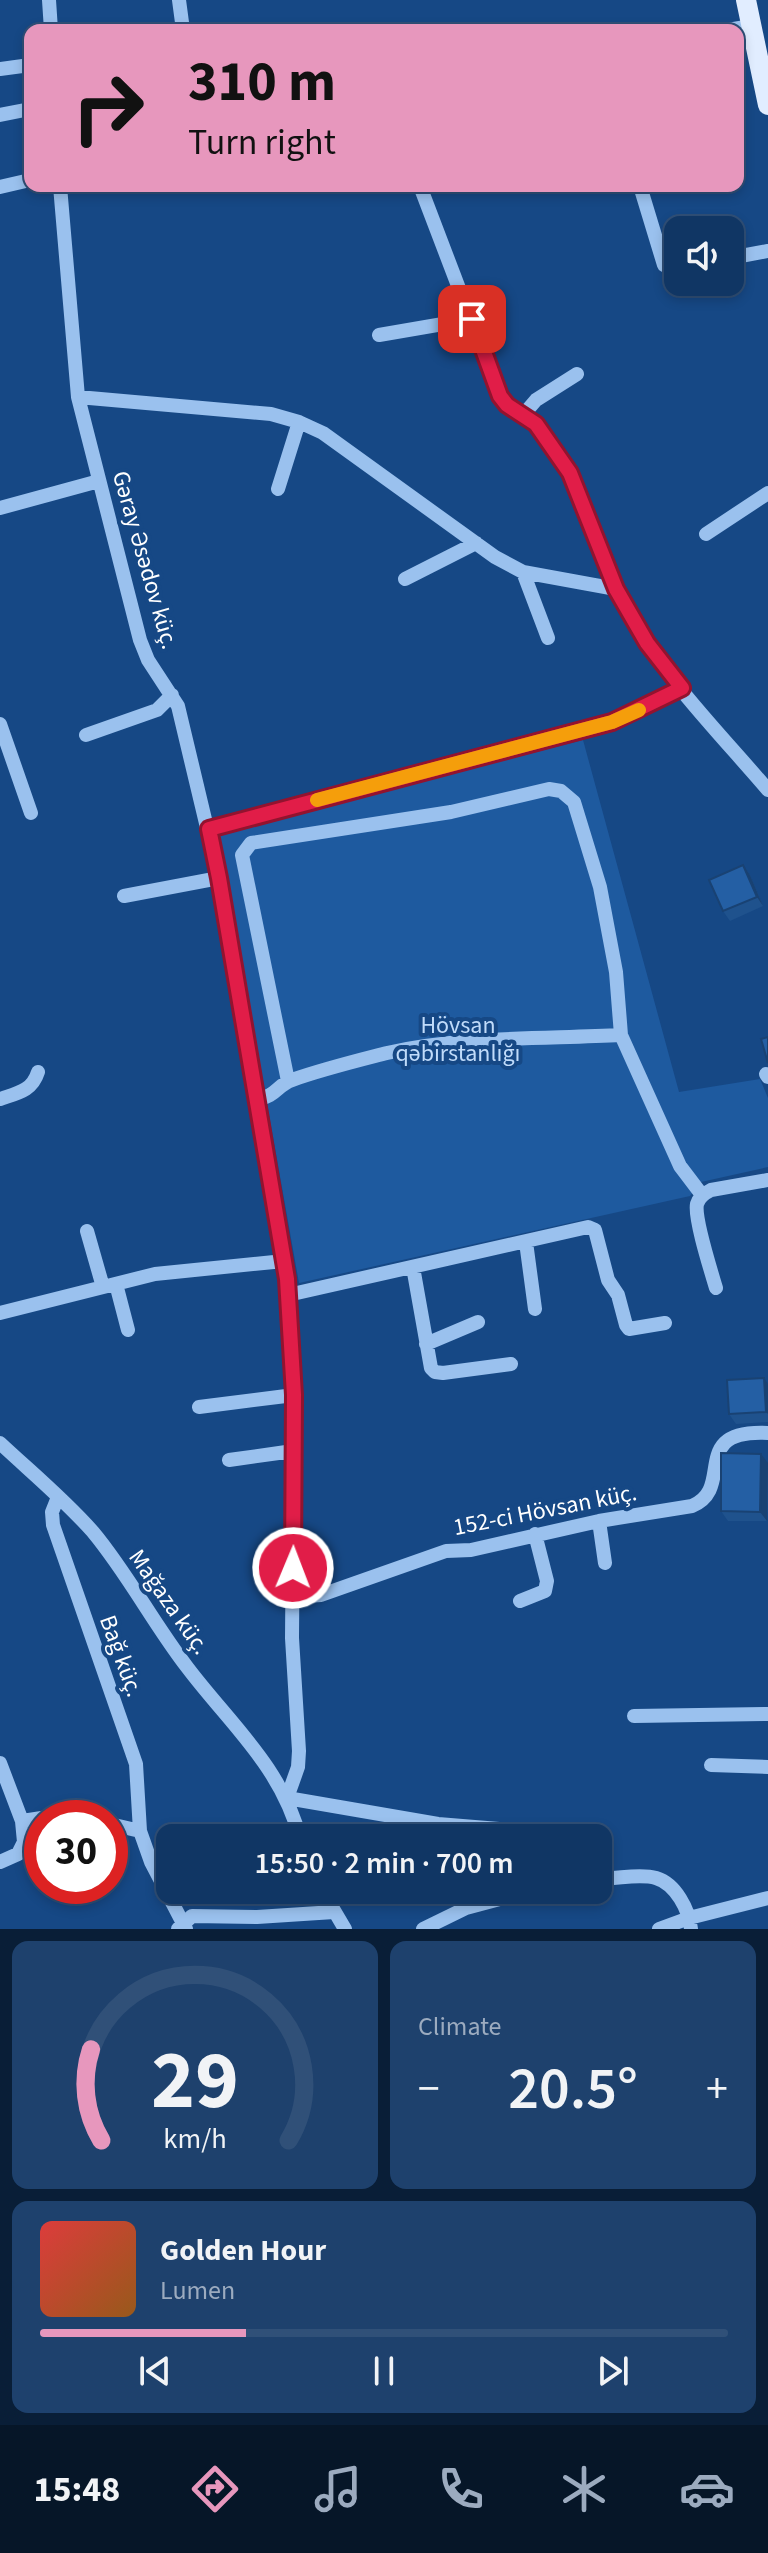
<!DOCTYPE html>
<html lang="en">
<head>
<meta charset="utf-8">
<style>
	body { margin:0; font-family:"Source Sans 3",sans-serif; background:#1e416d; color:#f1f3f6; height:100vh; display:flex; flex-direction:column; font-size:30px; white-space:nowrap }
	* { box-sizing:border-box; margin:0 }
	p { font-size:26px; color:#9cabbf }
	.icon { flex:none; width:44px; height:44px; fill:none; stroke:currentColor; stroke-width:2; stroke-linecap:round; stroke-linejoin:round }
	.map { position:relative; height:1929px; overflow:hidden }
	.drawer { display:flex; flex-direction:column; gap:12px; padding:12px; background:#091e37; flex:1 }
	.drawer>* { flex:none }
	.banner { position:absolute; left:24px; top:24px; width:720px; height:168px; border-radius:16px; box-shadow:0 4px 12px #0003,0 0 0 2px #305078; background:#e797bd; color:#111; overflow:hidden }
	.buttons { position:absolute; left:664px; top:216px; display:grid; gap:16px }
	.buttons a { display:grid; place-items:center; width:80px; height:80px; border-radius:16px; background:#103664; box-shadow:0 4px 12px #0003,0 0 0 2px #305078; font-size:40px }
	.speed { position:absolute; left:24px; top:1800px; display:flex; gap:16px; font-size:40px; font-weight:700; text-align:center }
	.speed>* { display:grid; place-content:center; width:104px; height:104px; border-radius:50%; background:#103664; box-shadow:0 4px 12px #0003,0 0 0 2px #305078; line-height:1 }
	.speed .limit { border:12px solid #d22; background:#fff; color:#111 }
	.pin { position:absolute; display:grid; place-items:center; width:68px; height:68px; color:#fff; margin:-34px; border-radius:16px; box-shadow:0 4px 12px #0006 }
	.me { position:absolute; width:88px; margin:-44px; rotate:1deg; stroke-linejoin:round; filter:drop-shadow(0 0 6px #0008) }
	.turn { display:flex; align-items:center; gap:28px; height:168px; padding:0 32px; font-size:36px }
	.turn .icon { width:104px; height:104px; stroke-width:2.5 }
	.turn b { display:block; font-size:56px; line-height:68px }
	.big { font-size:60px; font-weight:600; line-height:1.1 }
	.drawer .card { flex:1; display:flex; flex-direction:column; justify-content:center; gap:12px; min-width:0; padding:0 28px; border-radius:16px; background:#1e416d }
	.drawer .dial { align-items:center; gap:0 }
	.dial svg { height:208px; overflow:visible; fill:none; stroke:#305078; stroke-width:7; stroke-linecap:round; text-anchor:middle }
	.dial text { fill:#f1f3f6; stroke:none }
	.song { display:flex; align-items:center; gap:24px }
	.cover { width:96px; height:96px; border-radius:12px; background:linear-gradient(135deg,hsl(0 70% 55%),hsl(30 70% 35%)) }
	.played { height:8px; border-radius:4px; background:linear-gradient(90deg,#e797bd 30%,#305078 30%) }
	.keys { display:flex; justify-content:space-around; direction:ltr }
	.heat { display:flex; justify-content:space-between; align-items:center; font-size:44px; direction:ltr }
	.drawer .tiles { flex:1; display:grid; gap:12px; grid-template-columns:1fr 1fr }
	.card:last-child { grid-column:span 2 }
	.trip { position:absolute; left:156px; top:1824px; width:456px; height:80px; border-radius:16px; background:#103664; box-shadow:0 4px 12px #0003,0 0 0 2px #305078; font-weight:600; line-height:80px; text-align:center }
	.menu { display:flex; height:128px; justify-content:space-around; align-items:center; background:#061628; color:#9cabbf }
	.menu .icon { width:56px; height:56px }
	.menu .on { color:#e797bd }
	.menu b { font-size:36px; color:#f1f3f6 }
	.map>svg:first-child { display:block }
	.green { fill:#1e5a9f }
	.lines { fill:none; stroke-linecap:round; stroke-linejoin:round }
	.minor { stroke:#9ac1ee; stroke-width:14 }
	.major { stroke:#e1edff; stroke-width:20 }
	.wall { fill:#1f528d }
	.shaded-wall { fill:#194273 }
	.building { fill:#245fa4; stroke:#194273; stroke-width:2 }
	.route-casing { stroke:#92132f; stroke-width:20 }
	.route { stroke:#e11d48; stroke-width:14 }
	.slow { stroke:#f59e0b; stroke-width:14 }
	.labels { text-anchor:middle; dominant-baseline:central; stroke-width:8; stroke-linejoin:round; paint-order:stroke }
	.street-label { font-size:24px; fill:#fff; stroke:#164885 }
	.park-label { font-size:24px; fill:#c0dbfa; stroke:#164885 }
</style>
</head>
<body>
<div class="map">
<svg width="768" height="1929" viewBox="0 0 768 1929">
	<rect width="100%" height="100%" fill="#164885"/>
	<!-- green -->
	<path class="green" d="M583,740L679,1092L760,1079L768,1098V1167L701,1182L690,1196L299,1283L219,833Z"/>
	<g class="lines">
		<!-- minor -->
		<path class="minor" d="M49,0L51,30
			M179,0L183,30
			M728,30L751,26
			M0,69L30,65
			M0,115L30,109
			M60,186L78,397L140,640L148,660L178,706L219,878L287,1279L294,1395L292,1638L299,1751L298,1767L287,1798
			M420,186L500,396C513,413 532,418 545,435C585,490 599,558 631,617C664,678 723,737 768,790
			M640,186L664,265L671,268L678,267
			M0,187L30,180
			M730,258L768,251
			M379,335L472,319
			M78,397L271,414L299,422L323,433L495,557L523,572L616,589
			M524,414L536,400L577,374
			M278,489L299,422
			M0,508L99,481
			M706,534L768,493
			M523,572L548,638
			M405,579L476,543
			M0,724L31,813
			M86,735L157,710L172,695
			M209,829L612,722L682,688
			M124,896L219,878
			M766,1074L768,1077
			M288,1081L242,855L251,843L451,812L549,789L561,791L574,802L600,887L616,972L621,1035L680,1166L702,1195
			M0,1099C18,1093 32,1091 38,1072
			M256,1100C277,1096 277,1085 292,1080C323,1069 356,1061 387,1053C461,1036 545,1039 621,1035
			M87,1231L103,1287
			M526,1242L535,1309
			M413,1267L431,1368L435,1372L443,1373L511,1364
			M116,1284L128,1330
			M716,1288C711,1271 694,1218 697,1204C699,1197 705,1193 711,1190L768,1180
			M288,1295L588,1227L595,1230L608,1280L618,1295L626,1325L629,1329L665,1323
			M0,1313L155,1274L284,1261
			M426,1344L478,1322
			M199,1407L294,1395
			M0,1443C31,1472 65,1500 93,1532C128,1574 153,1623 187,1667C230,1724 281,1766 300,1838
			M229,1460L293,1451
			M58,1497L52,1512L53,1525L136,1764L140,1831
			M599,1521L605,1563
			M292,1597L321,1595L446,1551L471,1550L599,1521L692,1506C736,1488 687,1429 768,1433
			M520,1601L545,1591L547,1581L535,1534
			M634,1716L768,1714
			M0,1763L22,1821
			M711,1765L768,1767
			M287,1798L438,1824L499,1829L518,1838
			M110,1824L140,1831L151,1862L186,1929
			M0,1862L18,1854L24,1842L22,1821L55,1816L68,1818
			M598,1880C612,1878 643,1874 656,1878C676,1884 689,1910 691,1929
			M322,1890L345,1929
			M178,1929L192,1916L257,1917L334,1912
			M423,1929L466,1908L533,1890
			M659,1929L689,1918L768,1898"/>
		<!-- major -->
		<path class="major" d="M746,0L768,105"/>
	</g>
	<!-- wall -->
	<path class="wall" d="M743,865L750,875L763,906L730,921L723,911Z
		M768,1384V1422L736,1424L729,1414Z
		M768,1463L767,1521H728L721,1511Z"/>
	<!-- shaded-wall -->
	<path class="shaded-wall" d="M743,865L750,875L763,906L757,897Z
		M764,1378L768,1384V1414L766,1412Z
		M761,1454L768,1463L767,1521L760,1512Z"/>
	<!-- building -->
	<path class="building" d="M743,865L757,897L723,911L709,880Z
		M768,1037V1063L761,1039Z
		M764,1378L766,1412L729,1414L727,1380Z
		M721,1453L761,1454L760,1512L721,1511Z"/>
	<g class="lines">
		<defs>
			<path id="route" d="M293,1568L294,1395L287,1279L219,878L209,829L612,722L682,688L647,643L616,589L570,473L536,424L507,405L500,396L472,319"/>
		</defs>
		<!-- route casing -->
		<use href="#route" class="route-casing"/>
		<!-- route -->
		<use href="#route" class="route"/>
		<!-- slow -->
		<path class="slow" d="M317,800L612,722L639,710"/>
	</g>
	<g class="labels">
		<!-- street labels -->
		<g class="street-label">
			<text transform="translate(145 560) rotate(74)">Gəray Əsədov küç.</text>
			<text transform="translate(545 1510) rotate(-11)">152-ci Hövsan küç.</text>
			<text transform="translate(169 1602) rotate(55)">Mağaza küç.</text>
			<text transform="translate(121 1656) rotate(70)">Bağ küç.</text>
		</g>
		<!-- park labels -->
		<g class="park-label">
			<text x="458" y="1025">Hövsan<tspan x="458" dy="28">qəbirstanlığı</tspan></text>
		</g>
	</g>
</svg>
<div class="buttons">
<a><svg class="icon" aria-label="sound" viewBox="0 0 24 24"><path d="M4 9h4l5-4v14l-5-4H4zM17 9q2 3 0 6"/></svg></a>
</div>
<div class="speed"><div class="limit">30</div></div>
<div class="pin" style="left:472px;top:319px;background:#d93025"><svg class="icon" aria-label="arrive" viewBox="0 0 24 24"><path d="M6 21V4h12l-3 4 3 4H6"/></svg></div>
<svg class="me" style="left:293px;top:1568px" viewBox="-20 -20 40 40"><circle r="17" fill="#e11d48" stroke="#fff" stroke-width="3"/><path d="M0-11L8 9 0 5-8 9z" fill="#fff"/></svg>
<div class="trip">15:50 · 2 min · 700 m</div>
<div class="banner">
<div class="turn"><svg class="icon" aria-label="right" viewBox="0 0 24 24"><path d="M7 20v-9h11M14 6l5 5-5 5"/></svg><div><b>310 m</b>Turn right</div></div>
</div>
</div>
<section class="drawer">
<div class="tiles">
<div class="card dial"><svg viewBox="0 0 100 80">
<path d="M14 69A42 42 0 1 1 86 69"/>
<path d="M14 69A42 42 0 0 1 10 34" stroke="#e797bd"/>
<text x="50" y="56" font-size="32" font-weight="700">29</text>
<text x="50" y="72" font-size="11">km/h</text>
</svg></div>
<div class="card"><p>Climate</p>
<div class="heat"><a>−</a><b class="big">20.5°</b><a>+</a></div>
</div>
<div class="card">
<div class="song"><i class="cover"></i><div><b>Golden Hour</b><p>Lumen</p></div></div>
<div class="played"></div>
<div class="keys"><svg class="icon" aria-label="previous" viewBox="0 0 24 24"><path d="M18 5L8 12l10 7zM5 5v14"/></svg><svg class="icon" aria-label="pause" viewBox="0 0 24 24"><path d="M8 5v14M16 5v14"/></svg><svg class="icon" aria-label="next" viewBox="0 0 24 24"><path d="M6 5l10 7-10 7zM19 5v14"/></svg></div>
</div>
</div>
</section>
<nav class="menu">
<b>15:48</b>
<svg class="icon on" aria-label="directions" viewBox="0 0 24 24"><path d="M12 3l9 9-9 9-9-9zM9 14v-3h6M13 9l2 2-2 2"/></svg>
<svg class="icon" aria-label="music" viewBox="0 0 24 24"><path d="M9 18V5l10-2v13"/><circle cx="6" cy="18" r="3"/><circle cx="16" cy="16" r="3"/></svg>
<svg class="icon" aria-label="phone" viewBox="0 0 24 24"><path d="M5 4h4l2 5-3 2q2 4 5 5l2-3 5 2v4C11 20 4 13 5 4z"/></svg>
<svg class="icon" aria-label="climate" viewBox="0 0 24 24"><path d="M12 3v18M4 7l16 10M4 17L20 7"/></svg>
<svg class="icon" aria-label="car" viewBox="0 0 24 24"><path d="M5 17H2v-5l4-1 3-4h7l3 4 3 1v5h-3M9 17h6M6 11h13"/><circle cx="7" cy="17" r="2"/><circle cx="17" cy="17" r="2"/></svg>
</nav>
</body>
</html>
